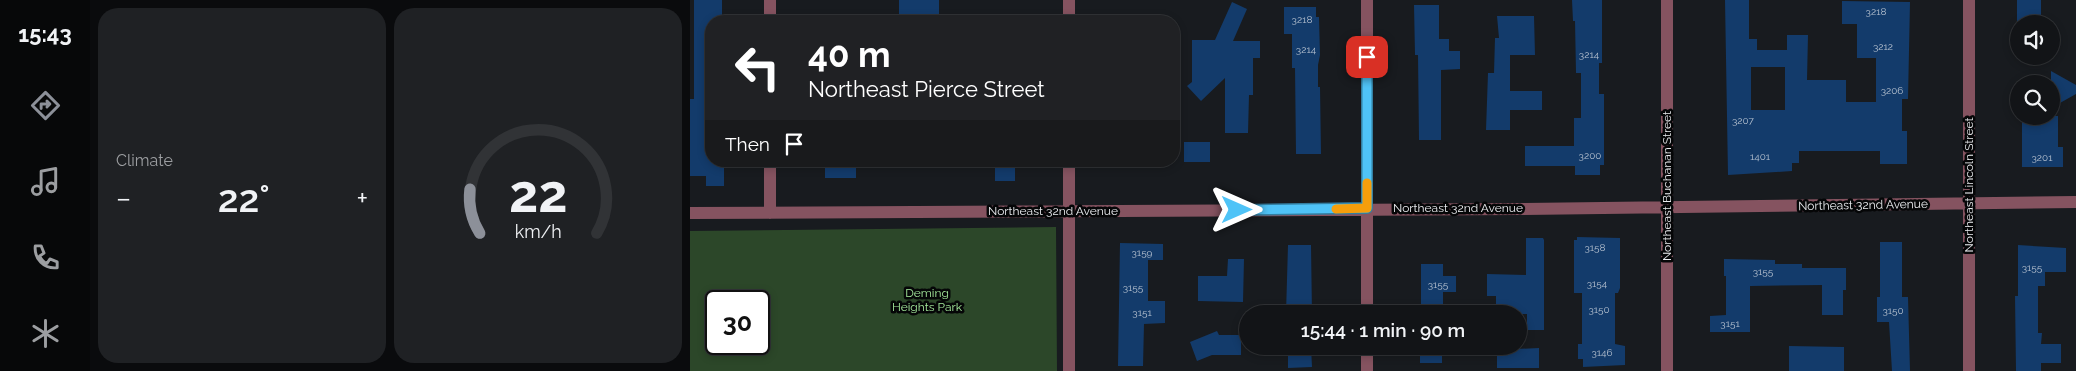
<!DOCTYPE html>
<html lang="en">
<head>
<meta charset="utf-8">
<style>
	body { margin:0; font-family:Raleway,sans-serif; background:#1f2124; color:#f1f3f6; height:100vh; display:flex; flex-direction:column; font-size:19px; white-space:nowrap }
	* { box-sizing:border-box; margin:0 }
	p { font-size:16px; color:#9c9ea1 }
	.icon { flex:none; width:28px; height:28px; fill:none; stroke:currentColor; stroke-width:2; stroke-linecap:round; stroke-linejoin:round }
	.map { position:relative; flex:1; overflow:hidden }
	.panel { display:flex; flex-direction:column; gap:8px; padding:8px; background:#0a0b0d; width:600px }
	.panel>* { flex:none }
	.banner { position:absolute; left:15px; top:15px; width:475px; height:152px; border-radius:20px; box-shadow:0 2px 8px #0003,0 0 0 1px #313336; background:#202124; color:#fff; overflow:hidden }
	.tools { position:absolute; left:1320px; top:15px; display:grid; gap:10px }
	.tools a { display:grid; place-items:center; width:50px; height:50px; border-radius:50%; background:#121417; box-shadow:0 2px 8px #0003,0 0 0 1px #313336; font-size:25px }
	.speed { position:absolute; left:15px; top:290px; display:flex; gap:10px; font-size:25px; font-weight:700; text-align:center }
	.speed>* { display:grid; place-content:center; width:65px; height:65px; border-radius:50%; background:#121417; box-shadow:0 2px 8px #0003,0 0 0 1px #313336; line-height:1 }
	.speed .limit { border:2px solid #111; border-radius:8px; background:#fff; color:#111 }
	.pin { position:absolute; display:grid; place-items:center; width:42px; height:42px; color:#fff; margin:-21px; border-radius:10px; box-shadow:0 2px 8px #0006 }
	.me { position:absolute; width:55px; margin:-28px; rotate:90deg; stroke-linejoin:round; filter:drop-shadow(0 0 4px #0008) }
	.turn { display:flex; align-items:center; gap:18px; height:105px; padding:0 20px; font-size:22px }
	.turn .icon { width:65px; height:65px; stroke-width:2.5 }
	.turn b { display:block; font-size:35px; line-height:42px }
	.then { display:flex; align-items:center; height:48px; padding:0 20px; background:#0003; gap:10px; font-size:19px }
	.big { font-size:38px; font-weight:600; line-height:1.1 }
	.panel .tile { flex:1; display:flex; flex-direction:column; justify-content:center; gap:8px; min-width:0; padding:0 18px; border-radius:20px; background:#1f2124 }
	.panel .dial { align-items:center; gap:0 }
	.dial svg { height:130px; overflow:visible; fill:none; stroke:#313336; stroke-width:7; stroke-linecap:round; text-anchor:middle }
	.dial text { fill:#f1f3f6; stroke:none }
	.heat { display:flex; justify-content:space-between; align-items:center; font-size:28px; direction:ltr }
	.panel .tiles { flex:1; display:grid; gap:8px; grid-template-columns:repeat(2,1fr) }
	.trip { position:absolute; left:549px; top:305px; width:288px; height:50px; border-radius:25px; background:#121417; box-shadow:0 2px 8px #0003,0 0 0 1px #313336; font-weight:600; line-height:50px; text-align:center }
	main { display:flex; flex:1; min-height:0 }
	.tab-bar { display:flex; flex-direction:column; width:90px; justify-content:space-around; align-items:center; background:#070809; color:#9c9ea1 }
	.tab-bar .icon { width:35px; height:35px }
	.tab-bar .current { color:#8c9099 }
	.tab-bar b { font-size:22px; color:#f1f3f6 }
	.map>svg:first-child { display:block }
	.green { fill:#2c4729; fill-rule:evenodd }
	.building { fill:#133b6b; fill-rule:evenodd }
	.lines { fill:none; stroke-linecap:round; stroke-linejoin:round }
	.minor { stroke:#855360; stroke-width:12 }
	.route-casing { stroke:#337fa1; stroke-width:12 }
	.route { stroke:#4fc3f7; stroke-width:9 }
	.slow { stroke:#f59e0b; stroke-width:9 }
	.labels { text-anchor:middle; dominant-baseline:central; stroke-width:5; stroke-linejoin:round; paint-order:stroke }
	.number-label { font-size:10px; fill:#b5c0cf }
	.street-label { font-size:12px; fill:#ebedf0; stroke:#050607 }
	.park-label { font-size:12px; fill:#a4e89b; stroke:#050607 }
</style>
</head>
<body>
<main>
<nav class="tab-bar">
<b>15:43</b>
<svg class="icon current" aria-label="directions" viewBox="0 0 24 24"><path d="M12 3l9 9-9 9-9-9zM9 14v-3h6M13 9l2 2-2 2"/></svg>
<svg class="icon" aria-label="music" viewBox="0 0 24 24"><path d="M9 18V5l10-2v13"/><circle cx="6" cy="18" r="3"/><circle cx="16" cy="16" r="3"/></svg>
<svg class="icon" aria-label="phone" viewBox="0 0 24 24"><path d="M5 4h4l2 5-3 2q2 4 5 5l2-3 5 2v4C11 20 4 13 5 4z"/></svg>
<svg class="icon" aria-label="climate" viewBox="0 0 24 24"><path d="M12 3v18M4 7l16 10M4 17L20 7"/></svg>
</nav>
<section class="panel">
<div class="tiles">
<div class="tile"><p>Climate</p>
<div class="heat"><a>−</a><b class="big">22°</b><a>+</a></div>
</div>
<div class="tile dial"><svg viewBox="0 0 100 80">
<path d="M14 69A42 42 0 1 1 86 69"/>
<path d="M14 69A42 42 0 0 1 8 42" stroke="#8c9099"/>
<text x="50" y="56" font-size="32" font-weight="700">22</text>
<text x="50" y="72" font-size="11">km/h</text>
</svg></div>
</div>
</section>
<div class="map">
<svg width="1386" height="371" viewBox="0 0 1386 371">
	<rect width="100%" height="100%" fill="#181b1f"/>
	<!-- green -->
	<path class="green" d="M366,227L367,371H0V231ZM26,301H69V344H26Z"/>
	<!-- building -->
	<path class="building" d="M4,0H32V21H21V161H34V186H16V176H0V99H4Z
		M209,0H249V21H209Z
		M882,0H912V63H909V94H914V165H910V175H885V166H835V146H884V118H891V73H886L885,21H883Z
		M1035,0H1059V39H1067V50H1097V35H1118L1117,80H1156V102H1186V58H1167V24H1152V1L1220,2L1218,99H1212V131H1217V164H1190V151H1109V163H1102V171L1038,175ZM1061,67H1095V110H1061Z
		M1327,0H1351V24H1327Z
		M542,2L557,9L543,41H570V58H563V95H559L558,133H535V78L511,101L497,86L502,82V40H525Z
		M724,5H749V39H759V51H770V69L751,70V140H729L728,55H725Z
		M594,7H626V17H629L630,55L628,65V87H630L631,154H606L605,68H602V34H594Z
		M807,16H844L845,55H820V91H852V110H820V130H796L798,73H804L805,38H809Z
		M1361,71L1386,85V94L1361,108Z
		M1332,116H1368V147H1373V167H1332Z
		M494,142H520V162H494Z
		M135,161H166V178H135Z
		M305,161H325V181H305Z
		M887,237L930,238V288L928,293H925V344L935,346V365L893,367V359H888V344H892V293H884V240H887Z
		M836,238H853L854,240V330H837V314H806V296H797V274L836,275Z
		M1190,242H1212V297H1218L1220,371H1202L1199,322H1187V297H1190Z
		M430,243L473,244V260H458V301H475V323L454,324L453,366H428Z
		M598,245H621L622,314H596Z
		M1328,245L1376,248V272H1355V286H1348V333H1352L1351,344H1371V363H1351V371H1326L1325,296H1328Z
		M538,259H554L553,302L508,301V276H537Z
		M1034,259L1085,260V264H1112V268H1156V290H1153V315H1132V285L1060,286V332H1020V316L1036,315V276H1034Z
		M731,264H753V276H766V292H753V314H731Z
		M527,331L529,335H551V355H522L507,361L500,342Z
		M598,346H621L622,367L598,368Z
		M730,346H752V363H730Z
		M1099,346L1154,347V371H1099Z
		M849,348V368H807V350Z"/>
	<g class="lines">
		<!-- minor -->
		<path class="minor" d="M1279,0V371
			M80,21V0
			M379,21V0
			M379,161V371
			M0,213L828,209L1386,202
			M80,213V161
			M677,314V0
			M677,346V371
			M977,371V0"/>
	</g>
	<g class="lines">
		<defs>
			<path id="route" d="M547,210L677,208V57"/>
		</defs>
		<!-- route casing -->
		<use href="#route" class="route-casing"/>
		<!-- route -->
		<use href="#route" class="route"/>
		<!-- slow -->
		<path class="slow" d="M646,209L677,208V183"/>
	</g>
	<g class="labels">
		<!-- number labels -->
		<g class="number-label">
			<text x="1186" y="11">3218</text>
			<text x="612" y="19">3218</text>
			<text x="1193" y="46">3212</text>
			<text x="616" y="49">3214</text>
			<text x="899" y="54">3214</text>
			<text x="1202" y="90">3206</text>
			<text x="1053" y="120">3207</text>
			<text x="900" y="155">3200</text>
			<text x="1070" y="156">1401</text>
			<text x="1352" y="157">3201</text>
			<text x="905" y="247">3158</text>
			<text x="452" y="252">3159</text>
			<text x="1342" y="267">3155</text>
			<text x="1073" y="271">3155</text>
			<text x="907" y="283">3154</text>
			<text x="748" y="284">3155</text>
			<text x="443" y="287">3155</text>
			<text x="909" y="309">3150</text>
			<text x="1203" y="310">3150</text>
			<text x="452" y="312">3151</text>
			<text x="1040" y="323">3151</text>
			<text x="912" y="352">3146</text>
		</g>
		<!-- street labels -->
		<g class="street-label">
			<text transform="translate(1279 185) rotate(-90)">Northeast Lincoln Street</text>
			<text transform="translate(977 186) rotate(-90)">Northeast Buchanan Street</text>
			<text transform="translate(1173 205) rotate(-1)">Northeast 32nd Avenue</text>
			<text x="768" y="208">Northeast 32nd Avenue</text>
			<text x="363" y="211">Northeast 32nd Avenue</text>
		</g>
		<!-- park labels -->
		<g class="park-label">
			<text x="237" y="293">Deming<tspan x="237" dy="14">Heights Park</tspan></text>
		</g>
	</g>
</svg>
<div class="tools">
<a><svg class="icon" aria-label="sound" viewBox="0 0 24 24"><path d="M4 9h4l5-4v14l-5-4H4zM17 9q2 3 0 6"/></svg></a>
<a><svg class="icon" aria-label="search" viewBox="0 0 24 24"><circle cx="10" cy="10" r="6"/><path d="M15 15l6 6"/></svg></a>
</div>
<div class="speed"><div class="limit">30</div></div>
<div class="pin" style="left:677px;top:57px;background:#d93025"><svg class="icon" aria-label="arrive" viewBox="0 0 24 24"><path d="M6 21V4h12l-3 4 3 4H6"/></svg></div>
<svg class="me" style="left:547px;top:210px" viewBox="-20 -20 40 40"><path d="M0-17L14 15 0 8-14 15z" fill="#4fc3f7" stroke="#fff" stroke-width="4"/></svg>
<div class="trip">15:44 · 1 min · 90 m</div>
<div class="banner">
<div class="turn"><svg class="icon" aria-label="left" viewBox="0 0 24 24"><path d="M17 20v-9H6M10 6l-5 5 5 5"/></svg><div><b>40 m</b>Northeast Pierce Street</div></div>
<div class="then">Then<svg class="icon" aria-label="arrive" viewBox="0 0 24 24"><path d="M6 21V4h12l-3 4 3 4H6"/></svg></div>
</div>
</div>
</main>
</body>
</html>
